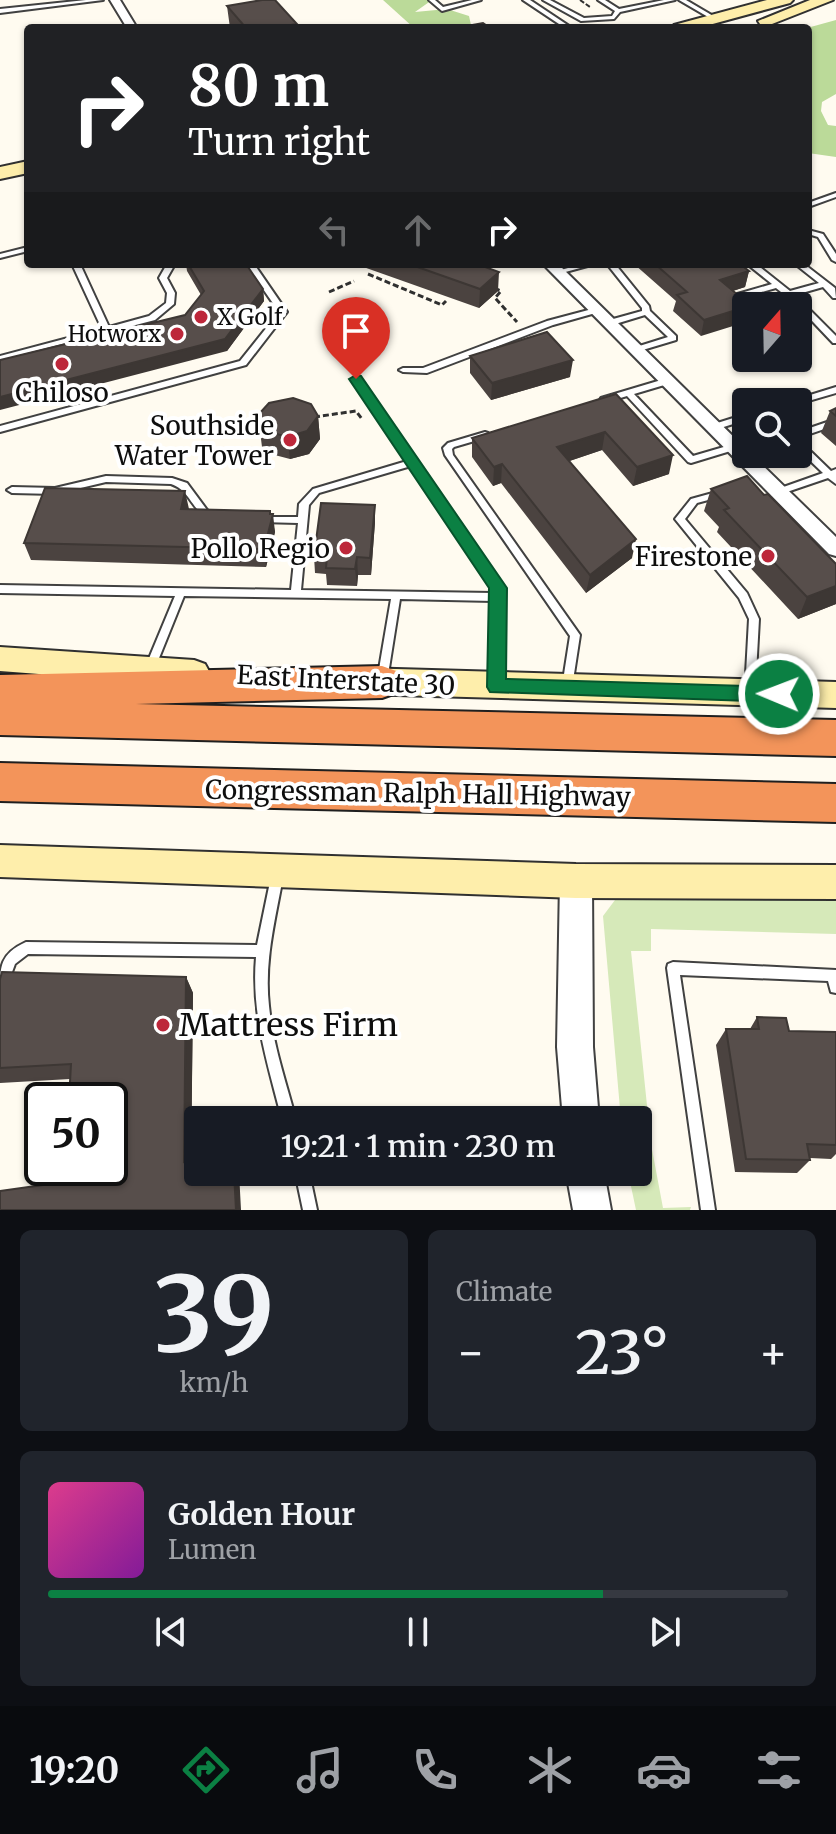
<!DOCTYPE html>
<html lang="en">
<head>
<meta charset="utf-8">
<style>
	body { margin:0; font-family:Merriweather,serif; background:#20242c; color:#f1f3f6; height:100vh; display:flex; flex-direction:column; font-size:30px; white-space:nowrap }
	* { box-sizing:border-box; margin:0 }
	p { font-size:26px; color:#9ea1a6 }
	.icon { flex:none; width:44px; height:44px; fill:none; stroke:currentColor; stroke-width:2; stroke-linecap:round; stroke-linejoin:round }
	.map { position:relative; height:1210px; overflow:hidden }
	.drawer { display:flex; flex-direction:column; gap:20px; padding:20px; background:#0d0f14; flex:1 }
	.drawer>* { flex:none }
	.guide { position:absolute; left:24px; top:24px; width:788px; height:244px; border-radius:8px; box-shadow:0 2px 6px #0004; background:#202124; color:#fff; overflow:hidden }
	.needle { width:52px; rotate:20deg }
	.buttons { position:absolute; left:732px; top:292px; display:grid; gap:16px }
	.buttons a { display:grid; place-items:center; width:80px; height:80px; border-radius:8px; background:#171b24; box-shadow:0 2px 6px #0004; font-size:40px }
	.speed { position:absolute; left:24px; top:1082px; display:flex; gap:16px; font-size:40px; font-weight:700; text-align:center }
	.speed>* { display:grid; place-content:center; width:104px; height:104px; border-radius:50%; background:#171b24; box-shadow:0 2px 6px #0004; line-height:1 }
	.speed .limit { border:4px solid #111; border-radius:12px; background:#fff; color:#111 }
	.pin { position:absolute; display:grid; place-items:center; width:68px; height:68px; color:#fff; margin:-82px -34px; border-radius:50% 50% 50% 0; rotate:-45deg; box-shadow:0 0 8px #0007 }
	.pin .icon { rotate:45deg }
	.me { position:absolute; width:88px; margin:-44px; rotate:271deg; stroke-linejoin:round; filter:drop-shadow(0 0 6px #0008) }
	.turn { display:flex; align-items:center; gap:28px; height:168px; padding:0 32px; font-size:36px }
	.turn .icon { width:104px; height:104px; stroke-width:2.5 }
	.turn b { display:block; font-size:56px; line-height:68px }
	.lanes { display:flex; align-items:center; height:76px; padding:0 32px; background:#0003; justify-content:center; gap:40px; direction:ltr }
	.lanes .off { opacity:.35 }
	.big { font-size:60px; font-weight:600; line-height:1.1 }
	.drawer .tile { flex:1; display:flex; flex-direction:column; justify-content:center; gap:12px; min-width:0; padding:0 28px; border-radius:12px; background:#20242c }
	.drawer .dial { align-items:center; gap:0 }
	.dial b { font-size:104px; line-height:1 }
	.song { display:flex; align-items:center; gap:24px }
	.cover { width:96px; height:96px; border-radius:12px; background:linear-gradient(135deg,hsl(330 70% 55%),hsl(290 70% 35%)) }
	.played { height:8px; border-radius:4px; background:linear-gradient(90deg,#0b8043 75%,#363941 75%) }
	.keys { display:flex; justify-content:space-around; direction:ltr }
	.heat { display:flex; justify-content:space-between; align-items:center; font-size:44px; direction:ltr }
	.drawer .tiles { flex:1; display:grid; gap:20px; grid-template-columns:1fr 1fr }
	.tile:last-child { grid-column:span 2 }
	.trip { position:absolute; left:184px; top:1106px; width:468px; height:80px; border-radius:8px; background:#171b24; box-shadow:0 2px 6px #0004; font-weight:600; line-height:80px; text-align:center }
	.dock { display:flex; height:128px; justify-content:space-around; align-items:center; background:#090b0e; color:#9ea1a6 }
	.dock .icon { width:56px; height:56px }
	.dock .on { color:#0b8043 }
	.dock b { font-size:36px; color:#f1f3f6 }
	.map>svg:first-child { display:block }
	.green { fill:#d6e9b9 }
	.forest { fill:#bbda99 }
	.lines { fill:none; stroke-linecap:round; stroke-linejoin:round }
	.service-casing { stroke:#414141; stroke-width:4 }
	.minor-casing { stroke:#414141; stroke-width:4 }
	.tertiary-casing { stroke:#414141; stroke-width:4 }
	.secondary-casing { stroke:#303030; stroke-width:4 }
	.motorway-casing { stroke:#1f1f1f; stroke-width:4 }
	.path-far1 { stroke:#303030; stroke-width:2; stroke-dasharray:5 2; stroke-linecap:butt }
	.path { stroke:#303030; stroke-width:3; stroke-dasharray:6 3; stroke-linecap:butt }
	.service { fill:#fff; fill-rule:evenodd }
	.minor { fill:#fff; fill-rule:evenodd }
	.tertiary { fill:#fff; fill-rule:evenodd }
	.secondary { fill:#feeeab; fill-rule:evenodd }
	.motorway { fill:#f3945a; fill-rule:evenodd }
	.wall { fill:#4b4340 }
	.shaded-wall { fill:#3d3734 }
	.building { fill:#574e4b; stroke:#3d3734; stroke-width:2 }
	.route { fill:#0b8043; stroke:#07532c; stroke-width:2 }
	.poi-dot { fill:#bd273a; stroke:#fff; stroke-width:3 }
	.labels { text-anchor:middle; dominant-baseline:central; stroke-width:8; stroke-linejoin:round; paint-order:stroke }
	.far-poi-label { font-size:22px; fill:#0e0e0e; stroke:#fff; text-anchor:start }
	.poi-label { font-size:26px; fill:#0e0e0e; stroke:#fff; text-anchor:end }
	.street-label { font-size:26px; fill:#0e0e0e; stroke:#fff }
	.near-poi-label { font-size:32px; fill:#0e0e0e; stroke:#fff; text-anchor:start }
</style>
</head>
<body>
<div class="map">
<svg width="836" height="1210" viewBox="0 0 836 1210">
	<rect width="100%" height="100%" fill="#fffbf0"/>
	<!-- green -->
	<path class="green" d="M719,891L836,900V934L651,929V951H631L651,1144L663,1208L691,1207L690,1210H636L628,1172H638V1120H621L603,916L618,896Z"/>
	<!-- forest -->
	<path class="forest" d="M383,0H432L415,12L447,9L469,16L471,25L414,28Z
		M836,20V94L822,102L821,111L828,125L836,126V157L808,153L807,28Z"/>
	<g class="lines">
		<defs>
			<path id="service" d="M86,0H103L0,13V9Z
				M429,0H435L443,7L472,0H481L442,11Z
				M523,0H530L572,28H565Z
				M543,0H550L584,18L612,16L615,11L598,0H605L619,9L664,0H675L620,12L614,19L581,21Z
				M679,0H686L720,20L715,21Z
				M243,23L246,25L245,26L222,28Z
				M836,193V197L808,207V203Z
				M808,230L823,234L836,254V262L832,260L818,237L808,234Z
				M28,247V251L0,258V254Z
				M72,264H80L109,327L149,316L166,303L167,293L159,278L167,264H175L167,278L175,293L174,304L155,320L0,360V356L102,329Z
				M246,264H254L287,312L246,365L0,432V426L240,361L279,312Z
				M582,264H595L558,274L554,272Z
				M607,264H615L649,306L650,311L676,336V340L636,352L632,350L633,348L668,337L645,315L612,325H606V321L642,311V308Z
				M747,264H756L790,291L819,283L795,264H804L835,288L836,298H833L823,287L795,295L836,336V343H833L796,304L776,288L740,298V300L746,306V312L732,301L734,295L772,284Z
				M596,308L600,310L599,312L553,325L427,373L403,372L399,370L403,368H423L547,321Z
				M356,376L359,377L415,459L417,460L418,463L503,588V594L505,597L503,600L502,685L501,688L497,689L493,688L492,685L493,601L400,599L387,681L386,684H378L377,681L391,599L184,596L155,668L154,671H146L145,668L175,596L0,593V585L291,590L298,523L260,522L257,521L255,519L257,517H298L299,504L313,489L407,461L352,379ZM411,466L493,588V593L301,590L309,505L319,493Z
				M668,378L671,379V383L634,394L693,456L734,444L737,445L738,447L737,449L691,463L688,462L627,396L604,403L600,400L601,398Z
				M836,387V393L798,404V402H793L794,400Z
				M746,414V420L714,430L710,427L711,425Z
				M836,419V425L798,438V432Z
				M485,432L488,433L489,435L488,437L454,447L452,449L453,455L580,635L572,687L571,690L567,691L563,690L562,687L570,636L445,455L443,448L448,443Z
				M798,441L801,442L831,471L836,469V484L828,478L781,494H775L773,492L775,490L823,473L798,449Z
				M106,476L172,478L187,483L207,510L217,516L212,519C190,511 192,491 171,484L106,482L55,494L12,493L7,490L12,487L55,488Z
				M720,491L725,494L723,496L697,503L685,519L747,593L759,619L755,692L754,695L750,696L746,695L745,692L749,619L739,598L675,519L691,499Z
				M277,871L281,873L283,877C275,920 264,962 269,1006C273,1045 286,1082 296,1120H282C268,1064 251,1015 256,957L28,954L15,964L5,991L0,992C0,966 0,954 26,942L257,945L271,877L273,873Z
				M673,962L836,970V993L831,992L828,981L680,975L715,1210H701L667,968L668,964Z
				M295,1172H309L317,1210H303Z"/>
			<path id="minor" d="M110,0H120L137,28H127Z
				M543,264H558L746,449V454H751L836,537V556L829,554Z"/>
			<path id="tertiary" d="M576,866L587,871L592,881L593,1047L599,1120H563L557,1047L560,881L565,871Z
				M566,1172H604L611,1210H573Z"/>
			<path id="secondary" d="M767,0H793L790,3L698,28H672L674,25Z
				M810,0H833L772,24H760L758,21Z
				M28,161V173L0,179V167Z
				M0,647L194,660L205,664L210,673L205,682L194,686L0,671Z
				M362,668L836,682V708L362,694L351,690L346,681L351,672Z
				M0,845L576,864L836,865V899L576,898L0,877Z"/>
			<path id="motorway" d="M382,666L396,671L402,682L396,693L382,698L136,704L836,720V756L0,735V675Z
				M0,763L836,784V822L0,801Z"/>
		</defs>
		<!-- service casing -->
		<use href="#service" class="service-casing"/>
		<!-- minor casing -->
		<use href="#minor" class="minor-casing"/>
		<!-- tertiary casing -->
		<use href="#tertiary" class="tertiary-casing"/>
		<!-- secondary casing -->
		<use href="#secondary" class="secondary-casing"/>
		<!-- motorway casing -->
		<use href="#motorway" class="motorway-casing"/>
		<!-- path-far1 -->
		<path class="path-far1" d="M580,0L590,7"/>
		<!-- path -->
		<path class="path" d="M368,274L442,305L446,301
			M494,288L501,291L495,298L517,322
			M329,292L354,281
			M314,417L356,411L362,419
			M233,435L264,423"/>
		<!-- service -->
		<use href="#service" class="service"/>
		<!-- minor -->
		<use href="#minor" class="minor"/>
		<!-- tertiary -->
		<use href="#tertiary" class="tertiary"/>
		<!-- secondary -->
		<use href="#secondary" class="secondary"/>
		<!-- motorway -->
		<use href="#motorway" class="motorway"/>
	</g>
	<!-- wall -->
	<path class="wall" d="M227,6L297,24L298,28H230Z
		M186,264H246L263,289L264,301L227,351L185,315L201,295L187,271Z
		M355,264H477L498,291L479,308Z
		M634,264H740L749,271L745,287L733,291L701,336L673,311L676,301Z
		M470,356L570,377L491,400L470,373Z
		M616,394L669,474L633,486L602,450L569,461L632,558L586,593L501,483L493,486L472,457V438Z
		M836,408V446L821,433L830,411Z
		M258,415L318,416L320,439L309,454L290,459L267,453L262,447Z
		M711,489L764,495L836,564V604L798,619L717,532L719,527L704,511Z
		M375,505V522L371,575H358L357,586L327,585L326,574L315,573L314,556Z
		M189,509L271,514L275,532L266,567L31,560L24,543Z
		M186,977L193,993L191,1161L64,1182L70,1079L0,1083V979Z
		M757,1017L789,1031L836,1032V1154L831,1159L810,1158V1160L797,1173L735,1172L716,1045L726,1029H750Z"/>
	<!-- shaded-wall -->
	<path class="shaded-wall" d="M297,24L298,28H273Z
		M749,271L745,287L716,296L720,280Z
		M499,272L498,291L479,308L480,289Z
		M263,289L264,301L227,351L0,410V397Z
		M746,307V322L701,336L704,320Z
		M573,360L570,377L491,400L492,383Z
		M318,416L320,439L309,454L290,459L287,437Z
		M605,432L602,450L555,466L557,447Z
		M673,455L669,474L633,486L637,467Z
		M502,464L501,483L493,486L494,467Z
		M185,491L189,509H181Z
		M375,505V522L371,575L370,558Z
		M270,511L272,519L273,514L275,532L266,567L264,549Z
		M636,539L632,558L586,593L590,575Z
		M357,557L358,575L357,586L355,569Z
		M836,586V604L798,619L807,597Z
		M186,977L193,993L191,1174L184,1162Z
		M234,1172H239L241,1210H236Z"/>
	<!-- building -->
	<path class="building" d="M262,0H275L297,24L273,28H246L227,6Z
		M483,23L490,28H456Z
		M188,264H246L263,289L225,339L0,397V360L185,315L204,291Z
		M409,264H477L499,272L480,289Z
		M655,264H740L749,271L720,280L751,306H746V307L704,320L677,295L687,292Z
		M547,332L573,360L492,383L470,356Z
		M616,394L673,455L637,467L605,432L557,447L636,539L590,575L502,464L494,467L472,438Z
		M293,398L311,404L318,416L307,431L287,437L263,430L259,425L258,415L269,403Z
		M836,408V416L830,411Z
		M747,476L764,495L768,494L836,564V586L807,597L724,510L729,508L711,489Z
		M45,488L185,491L181,509L270,511V514H273L264,549L24,543Z
		M321,503L375,505L370,558L357,557L355,569L326,568L327,556H314Z
		M2,972L186,977L184,1162L198,1160V1172H234L236,1210H0V1191L64,1182L65,1168H110V1100H69L71,1064L0,1068V979Z
		M757,1017L786,1018L789,1031L836,1032V1145L807,1144L810,1160L746,1159L726,1029H759Z"/>
	<!-- route -->
	<path class="route" d="M356,375L361,376L507,588L506,679L779,687L786,689L789,694L786,700L779,702L490,692L487,687L489,588L349,379Z"/>
	<!-- markers -->
	<g class="poi-dot">
		<circle cx="201" cy="317" r="8"/>
		<circle cx="177" cy="334" r="8"/>
		<circle cx="62" cy="364" r="8"/>
		<circle cx="290" cy="440" r="8"/>
		<circle cx="346" cy="548" r="8"/>
		<circle cx="768" cy="556" r="8"/>
		<circle cx="163" cy="1025" r="8"/>
	</g>
	<g class="labels">
		<!-- far-poi labels -->
		<g class="far-poi-label">
			<text x="217" y="317">X Golf</text>
			<text x="161" y="334" text-anchor="end">Hotworx</text>
		</g>
		<!-- poi labels -->
		<g class="poi-label">
			<text x="62" y="392" text-anchor="middle">Chiloso</text>
			<text x="274" y="425">Southside<tspan x="274" dy="30">Water Tower</tspan></text>
			<text x="330" y="548">Pollo Regio</text>
			<text x="752" y="556">Firestone</text>
		</g>
		<!-- street labels -->
		<g class="street-label">
			<text transform="translate(346 680) rotate(3)">East Interstate 30</text>
			<text transform="translate(418 793) rotate(1)">Congressman Ralph Hall Highway</text>
		</g>
		<!-- near-poi labels -->
		<g class="near-poi-label">
			<text x="179" y="1025">Mattress Firm</text>
		</g>
	</g>
</svg>
<div class="buttons">
<a><svg class="needle" viewBox="-14 -14 28 28"><path d="M0-13l5 13h-10z" fill="#e53935"/><path d="M0 13l5-13h-10z" fill="#9ea1a6"/></svg></a>
<a><svg class="icon" aria-label="search" viewBox="0 0 24 24"><circle cx="10" cy="10" r="6"/><path d="M15 15l6 6"/></svg></a>
</div>
<div class="speed"><div class="limit">50</div></div>
<div class="pin" style="left:356px;top:379px;background:#d93025"><svg class="icon" aria-label="arrive" viewBox="0 0 24 24"><path d="M6 21V4h12l-3 4 3 4H6"/></svg></div>
<svg class="me" style="left:779px;top:694px" viewBox="-20 -20 40 40"><circle r="17" fill="#0b8043" stroke="#fff" stroke-width="3"/><path d="M0-11L8 9 0 5-8 9z" fill="#fff"/></svg>
<div class="trip">19:21 · 1 min · 230 m</div>
<div class="guide">
<div class="turn"><svg class="icon" aria-label="right" viewBox="0 0 24 24"><path d="M7 20v-9h11M14 6l5 5-5 5"/></svg><div><b>80 m</b>Turn right</div></div>
<div class="lanes"><svg class="icon off" aria-label="left" viewBox="0 0 24 24"><path d="M17 20v-9H6M10 6l-5 5 5 5"/></svg><svg class="icon off" aria-label="ahead" viewBox="0 0 24 24"><path d="M12 20V5M6 11l6-6 6 6"/></svg><svg class="icon" aria-label="right" viewBox="0 0 24 24"><path d="M7 20v-9h11M14 6l5 5-5 5"/></svg></div>
</div>
</div>
<section class="drawer">
<div class="tiles">
<div class="tile dial"><b>39</b><p>km/h</p></div>
<div class="tile"><p>Climate</p>
<div class="heat"><a>−</a><b class="big">23°</b><a>+</a></div>
</div>
<div class="tile">
<div class="song"><i class="cover"></i><div><b>Golden Hour</b><p>Lumen</p></div></div>
<div class="played"></div>
<div class="keys"><svg class="icon" aria-label="previous" viewBox="0 0 24 24"><path d="M18 5L8 12l10 7zM5 5v14"/></svg><svg class="icon" aria-label="pause" viewBox="0 0 24 24"><path d="M8 5v14M16 5v14"/></svg><svg class="icon" aria-label="next" viewBox="0 0 24 24"><path d="M6 5l10 7-10 7zM19 5v14"/></svg></div>
</div>
</div>
</section>
<nav class="dock">
<b>19:20</b>
<svg class="icon on" aria-label="directions" viewBox="0 0 24 24"><path d="M12 3l9 9-9 9-9-9zM9 14v-3h6M13 9l2 2-2 2"/></svg>
<svg class="icon" aria-label="music" viewBox="0 0 24 24"><path d="M9 18V5l10-2v13"/><circle cx="6" cy="18" r="3"/><circle cx="16" cy="16" r="3"/></svg>
<svg class="icon" aria-label="phone" viewBox="0 0 24 24"><path d="M5 4h4l2 5-3 2q2 4 5 5l2-3 5 2v4C11 20 4 13 5 4z"/></svg>
<svg class="icon" aria-label="climate" viewBox="0 0 24 24"><path d="M12 3v18M4 7l16 10M4 17L20 7"/></svg>
<svg class="icon" aria-label="car" viewBox="0 0 24 24"><path d="M5 17H2v-5l4-1 3-4h7l3 4 3 1v5h-3M9 17h6M6 11h13"/><circle cx="7" cy="17" r="2"/><circle cx="17" cy="17" r="2"/></svg>
<svg class="icon" aria-label="filters" viewBox="0 0 24 24"><path d="M4 7h16M4 17h16"/><circle cx="9" cy="7" r="2"/><circle cx="15" cy="17" r="2"/></svg>
</nav>
</body>
</html>
